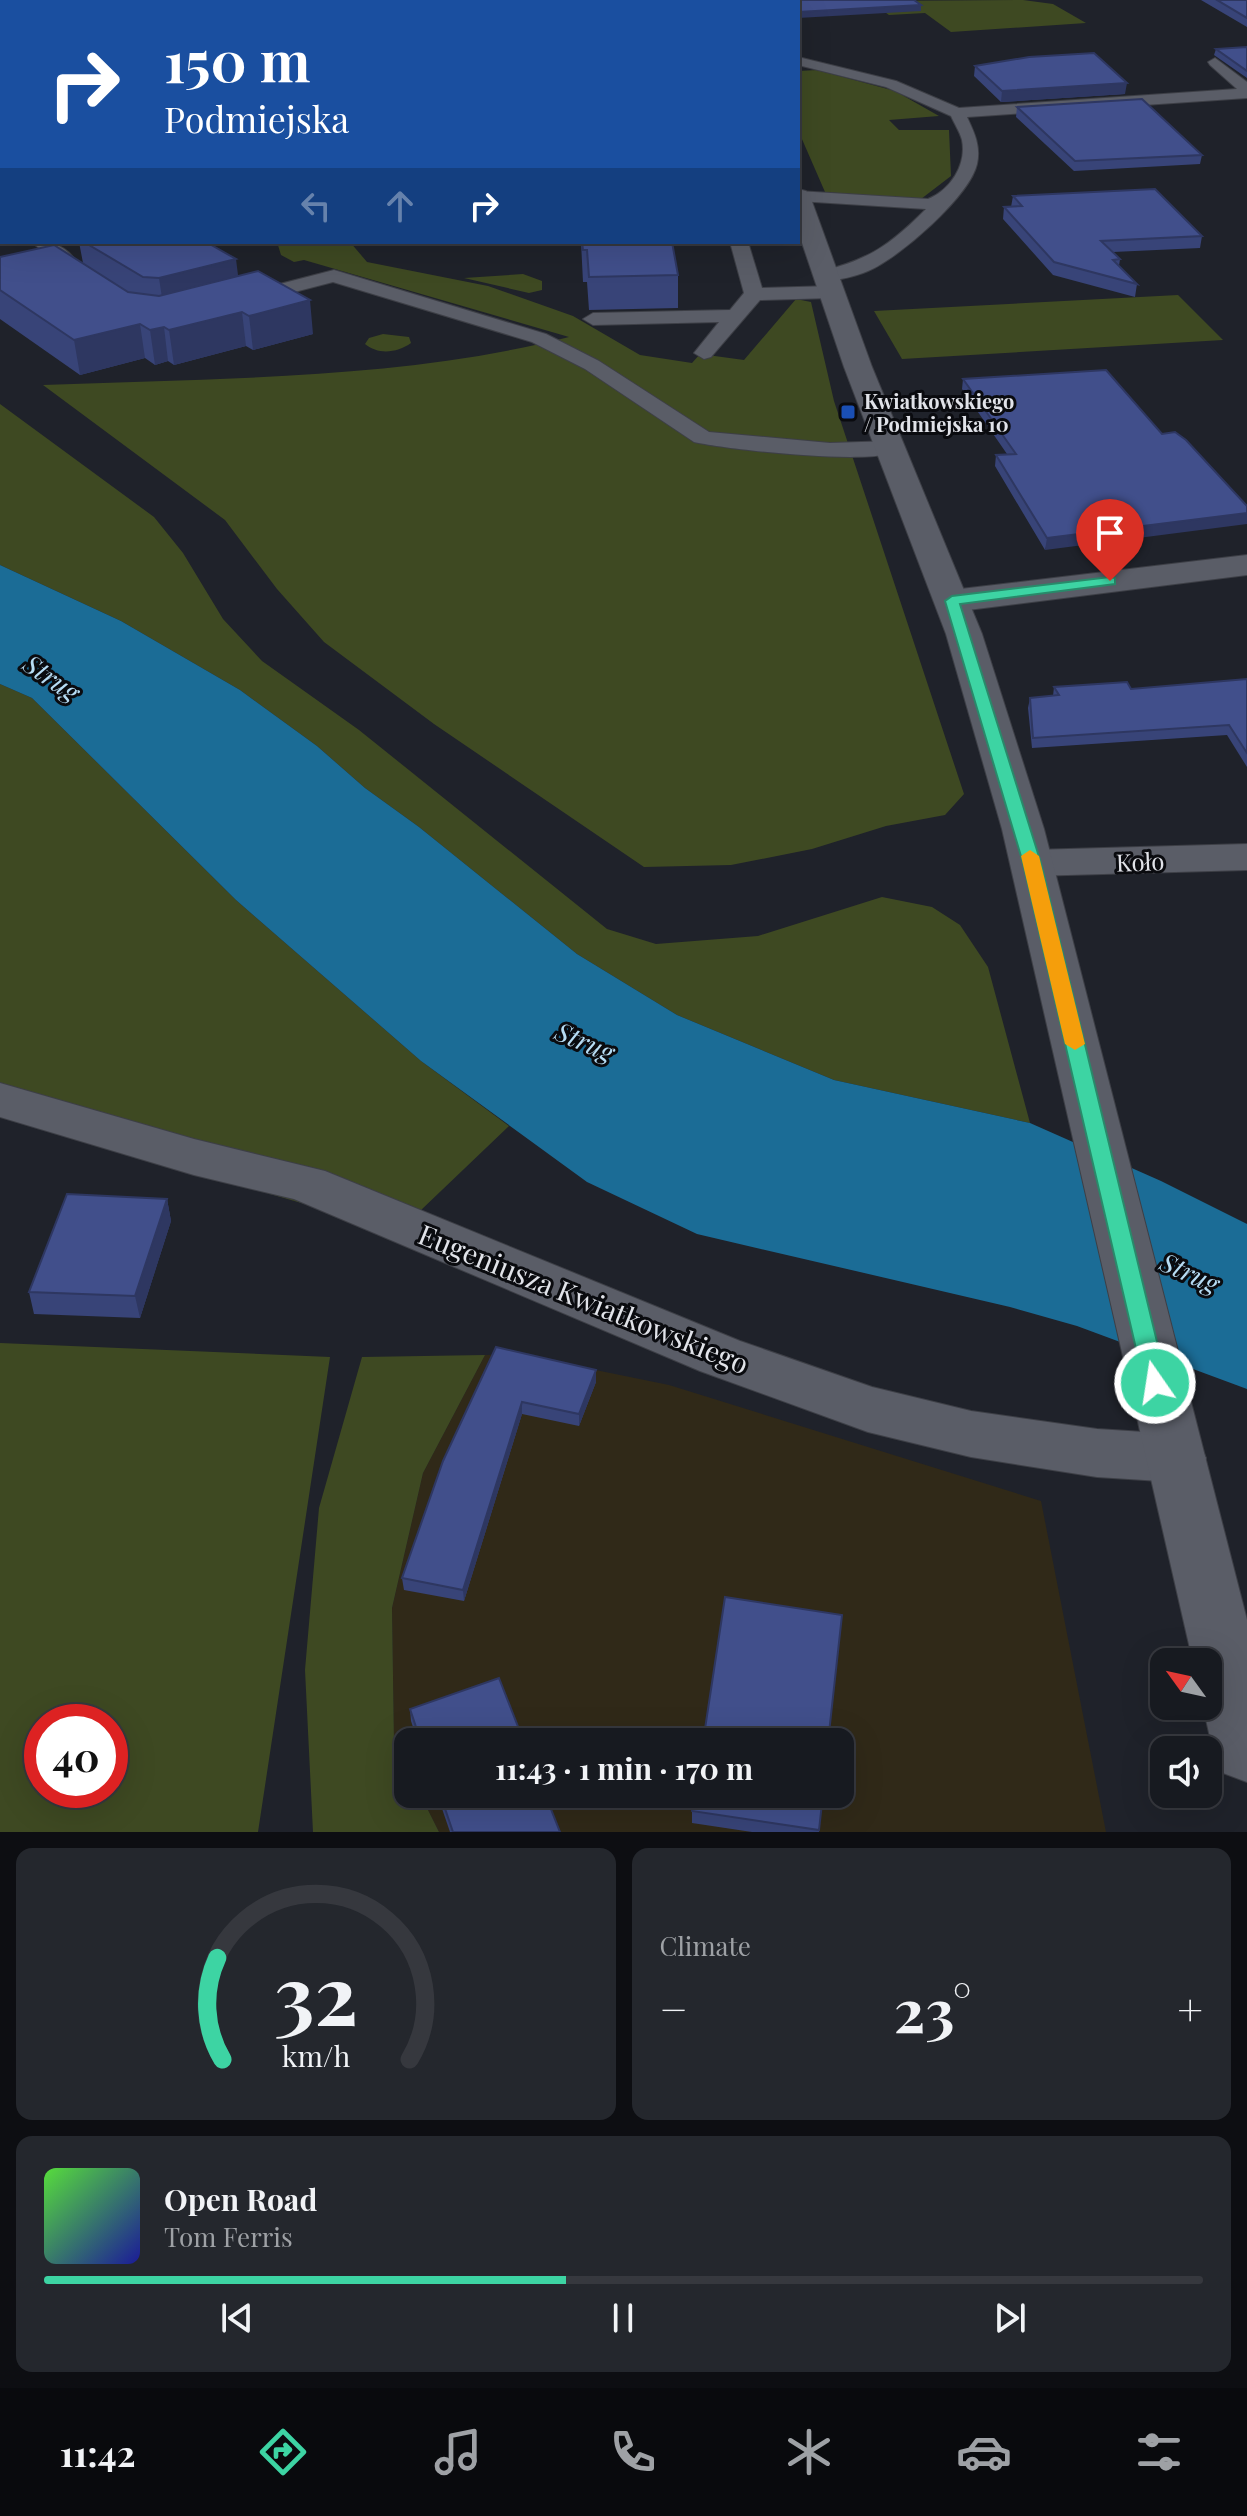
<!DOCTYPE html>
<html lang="en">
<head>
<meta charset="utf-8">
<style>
	body { margin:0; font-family:"Playfair Display",serif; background:#24272d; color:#f1f3f6; height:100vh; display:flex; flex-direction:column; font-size:30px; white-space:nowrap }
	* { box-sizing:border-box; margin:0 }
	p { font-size:26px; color:#9ea1a5 }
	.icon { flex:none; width:44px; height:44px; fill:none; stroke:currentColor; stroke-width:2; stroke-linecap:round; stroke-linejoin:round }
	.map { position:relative; height:1832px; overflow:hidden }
	.sheet { display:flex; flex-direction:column; gap:16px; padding:16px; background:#0d0e12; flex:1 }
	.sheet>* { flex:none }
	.hud { position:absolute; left:0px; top:0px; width:800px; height:244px; box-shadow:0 8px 32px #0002,0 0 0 2px #36383e; background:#1a4fa0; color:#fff; overflow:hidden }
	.needle { width:52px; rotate:303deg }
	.fabs { position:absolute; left:1150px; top:1648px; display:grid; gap:16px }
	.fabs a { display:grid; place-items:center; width:72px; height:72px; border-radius:16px; background:#171a20; box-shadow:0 8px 32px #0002,0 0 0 2px #36383e; font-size:40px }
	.speed { position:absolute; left:24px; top:1704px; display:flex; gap:16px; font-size:40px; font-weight:700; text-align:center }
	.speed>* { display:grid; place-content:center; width:104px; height:104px; border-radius:50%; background:#171a20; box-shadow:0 8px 32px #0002,0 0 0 2px #36383e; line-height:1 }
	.speed .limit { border:12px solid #d22; background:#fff; color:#111 }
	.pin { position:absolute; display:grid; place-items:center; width:68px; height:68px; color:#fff; margin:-82px -34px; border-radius:50% 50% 50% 0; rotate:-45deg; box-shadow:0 0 8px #0007 }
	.pin .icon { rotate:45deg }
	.me { position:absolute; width:88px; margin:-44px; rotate:347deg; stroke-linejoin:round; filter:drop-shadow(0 0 6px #0008) }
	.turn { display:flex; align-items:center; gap:28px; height:168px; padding:0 32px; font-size:36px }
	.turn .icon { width:104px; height:104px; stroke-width:2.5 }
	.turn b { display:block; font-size:56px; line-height:68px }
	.lanes { display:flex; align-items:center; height:76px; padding:0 32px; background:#0003; justify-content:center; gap:40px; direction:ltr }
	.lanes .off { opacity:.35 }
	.big { font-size:60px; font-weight:700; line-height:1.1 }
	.sheet .card { flex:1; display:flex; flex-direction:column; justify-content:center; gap:12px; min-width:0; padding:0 28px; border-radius:16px; background:#24272d }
	.sheet .dial { align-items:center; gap:0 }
	.dial svg { height:208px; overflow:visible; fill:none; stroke:#36383e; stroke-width:7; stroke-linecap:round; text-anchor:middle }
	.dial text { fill:#f1f3f6; stroke:none }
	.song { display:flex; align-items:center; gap:24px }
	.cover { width:96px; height:96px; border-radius:12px; background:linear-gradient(135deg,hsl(110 70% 55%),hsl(240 70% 35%)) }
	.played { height:8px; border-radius:4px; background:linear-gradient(90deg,#3dd4a3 45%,#36383e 45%) }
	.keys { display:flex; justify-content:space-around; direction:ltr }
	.heat { display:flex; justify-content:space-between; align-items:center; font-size:44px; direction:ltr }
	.sheet .tiles { flex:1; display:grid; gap:16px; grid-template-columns:1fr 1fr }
	.card:last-child { grid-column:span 2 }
	.trip { position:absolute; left:394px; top:1728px; width:460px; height:80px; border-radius:16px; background:#171a20; box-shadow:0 8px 32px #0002,0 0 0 2px #36383e; font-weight:700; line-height:80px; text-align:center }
	.menu { display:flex; height:128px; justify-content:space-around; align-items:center; background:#090a0d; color:#9ea1a5 }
	.menu .icon { width:56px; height:56px }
	.menu .active { color:#3dd4a3 }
	.menu b { font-size:36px; color:#f1f3f6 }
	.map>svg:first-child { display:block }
	.commercial { fill:#302918 }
	.green { fill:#3e4922; fill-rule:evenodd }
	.water { fill:#1b6c96 }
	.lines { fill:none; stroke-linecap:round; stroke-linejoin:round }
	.lane-casing { stroke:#3d3f46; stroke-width:2 }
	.street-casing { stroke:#3d3f46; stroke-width:2 }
	.secondary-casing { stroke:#3d3f46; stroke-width:2 }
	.lane { fill:#5a5d67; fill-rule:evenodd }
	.street { fill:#5a5d67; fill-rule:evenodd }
	.secondary { fill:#5a5d67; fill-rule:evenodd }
	.wall { fill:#384478 }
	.shaded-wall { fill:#2e3761 }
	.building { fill:#414f8b; stroke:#2e3761; stroke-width:2 }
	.route { fill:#3dd4a3; stroke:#288a6a; stroke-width:2 }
	.slow { fill:#f59e0b }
	.transit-dot { fill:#1a4fb4; stroke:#0a0b0f; stroke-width:3 }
	.labels { text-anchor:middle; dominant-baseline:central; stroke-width:6; stroke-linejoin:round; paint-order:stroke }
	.far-poi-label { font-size:20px; font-weight:bold; fill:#e1e3e9; stroke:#0a0b0f; text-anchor:start }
	.street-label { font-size:24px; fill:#e1e3e9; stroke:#0a0b0f }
	.water-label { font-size:26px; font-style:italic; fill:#b6dcf4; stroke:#0a0b0f }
	.near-street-label { font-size:28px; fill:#e1e3e9; stroke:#0a0b0f }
</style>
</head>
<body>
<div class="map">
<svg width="1247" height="1832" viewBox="0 0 1247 1832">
	<rect width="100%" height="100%" fill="#1f222a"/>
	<!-- commercial -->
	<path class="commercial" d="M517,1354L669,1385L1041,1501L1106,1832H439L420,1794H840V1742H408V1769L394,1742L392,1608L423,1473L485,1355Z"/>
	<!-- green -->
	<path class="green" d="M356,0H692L693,2H366Z
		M1023,0L1053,4L1086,23L951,32L925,13L889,15L869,1Z
		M817,70L895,91L939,116L889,120L899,130H949L951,176L921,199L825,192L798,130V71Z
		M277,242H350L367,262L488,286L573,316L640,355L692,363L700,354L744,360L796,299L811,302L834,401L964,794L945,815L886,826L812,849L731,865L644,867L434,724L324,642L277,589L225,520L43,385C216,378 401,380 569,337L304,260L294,262L281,255Z
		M523,274L542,281V290L529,293L464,278Z
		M1178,295L1223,340L902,359L874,311Z
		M383,334L409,337L411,343C397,353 378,355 365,344L369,338Z
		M0,404L154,517L183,553L223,619L262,661L359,730L607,929L656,944L758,936L882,897L932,907L960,925L988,967L1030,1123L834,1080L677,1015L577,954L419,827L365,788L317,746L240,690L121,621L0,565Z
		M0,684L32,698L236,900L421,1061L509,1126L420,1211L370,1223L0,1115Z
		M0,1343L330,1357L258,1832H0ZM42,1722H110V1790H42Z
		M485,1355L423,1473L392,1608L394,1742L408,1769V1794H420L439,1832H313L305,1670L319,1508L362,1357Z"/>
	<!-- water -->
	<path class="water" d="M0,0H356L366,2H2L0,99Z
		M0,565L121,621L240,690L317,746L365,788L419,827L577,954L677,1015L834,1080L1030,1123L1161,1181L1247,1224V1389L1077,1326L1010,1307L697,1234L587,1182L421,1061L236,900L32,698L0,684Z"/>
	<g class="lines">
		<defs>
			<path id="lane" d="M798,57L896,81L959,108L1237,89L1210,65L1208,62L1215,58L1247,82V98L967,117C974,132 981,146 977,164C970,196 898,259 868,271C855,277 840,279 826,282L817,276L819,272C870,259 889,246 926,209L798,201V191L928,199C950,190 967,165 962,140C960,132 954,123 951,116L886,87L798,65Z
				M0,221H2V231H0Z
				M31,242C49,242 61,243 73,257L70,266L78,274L76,278C65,281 57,276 51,267L54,259Z
				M730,242H748L762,288L832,286L842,292L832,298L760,300L711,357L704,359L694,353L719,322L593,325L583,319L593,313L730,310L744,293Z
				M334,270L546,334L599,361L709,432L830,443L892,441L903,448C888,468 723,449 694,442L585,369L532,342L333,282L248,304L238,298L241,294Z"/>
			<path id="street" d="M1247,555V575L952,612L940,608L934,601L940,594L952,590Z
				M1247,844V870L1032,876L1017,872L1011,863L1017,854L1032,850Z
				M0,1083L194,1139L325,1171L740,1341L872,1387L971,1411L1097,1429L1176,1434L1197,1441L1206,1458L1197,1475L1176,1482L1097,1477L971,1457L868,1432L700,1371L294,1199L194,1175L0,1117Z"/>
			<path id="secondary" d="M706,0H724L725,2H707Z
				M798,189L806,191L810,196L872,367L982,634L1044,829L1247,1620V1782L1223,1773L1213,1751L1203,1706H1208V1662H1193L1002,829L946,634L844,367L798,231Z"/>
		</defs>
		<!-- lane casing -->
		<use href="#lane" class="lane-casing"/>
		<!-- street casing -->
		<use href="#street" class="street-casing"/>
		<!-- secondary casing -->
		<use href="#secondary" class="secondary-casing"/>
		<!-- lane -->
		<use href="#lane" class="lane"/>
		<!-- street -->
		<use href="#street" class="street"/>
		<!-- secondary -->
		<use href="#secondary" class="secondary"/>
	</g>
	<!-- wall -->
	<path class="wall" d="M1201,0H1247V27Z
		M1247,47V78L1214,55L1216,49Z
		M975,66L1125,94L1001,102L974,76Z
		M1017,107L1202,155L1200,164L1074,171L1016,117Z
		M1013,196L1202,236L1200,248L1113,252L1120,259L1119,266L1137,284L1135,297L1053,275L1003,219L1004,207H1011Z
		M79,242H206L238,276L313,334L253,350L246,346L174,365L168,361L155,365L145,358L80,375L0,319V257L83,263Z
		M581,242H672L678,275V308L589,310L587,282H583Z
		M1106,370L1045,550L995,466L996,455L1007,454L962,389L963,379Z
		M1247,679V767L1227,735L1032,748L1028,708L1030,698L1053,696L1054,687L1131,689Z
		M167,1199L171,1221L140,1318L34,1314L29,1292Z
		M496,1347L596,1370V1382L579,1426L522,1414L464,1601L404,1590L402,1578Z
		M410,1709L524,1742H418L411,1721Z
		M437,1794H545L560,1832H450Z
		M823,1794L819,1832H752L692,1823V1811Z"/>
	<!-- shaded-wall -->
	<path class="shaded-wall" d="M921,5V11L798,18V12Z
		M1127,83L1125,94L1001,102L1002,91Z
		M236,259L240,291L164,311L159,278Z
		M310,300L313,334L253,350L249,316Z
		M242,312L246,346L174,365L169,330Z
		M140,324L145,358L80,375L74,340Z
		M164,327L168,361L155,365L150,330Z
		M1247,513V524L1045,550L1047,538Z
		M167,1199L171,1221L140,1318L135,1296Z
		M596,1370V1382L579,1426V1414Z
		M522,1402V1414L464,1601L463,1590Z"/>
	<!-- building -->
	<path class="building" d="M748,0H914L921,5L798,12V2H750Z
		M1217,0H1247V18Z
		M1247,47V71L1216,49Z
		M1094,53L1127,83L1002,91L975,66L1029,57Z
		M1142,99L1202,155L1075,161L1017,107Z
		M1155,189L1202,236L1101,241L1120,259L1113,260L1137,284L1054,262L1004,207L1022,206L1013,196Z
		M84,242H206L236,259L159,278L143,277Z
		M582,242H672L678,275L589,277L587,250H583Z
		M54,245L128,292L159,296L258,271L310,300L249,316L242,312L169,330L164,327L150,330L140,324L74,340L0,290V257Z
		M1106,370L1162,434L1175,432L1186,440L1247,506V513L1047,538L996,455L1016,454L963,379Z
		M1247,679V753L1229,725L1033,738L1030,698L1059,695L1054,687L1127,682L1131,689Z
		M67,1194L167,1199L135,1296L29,1292Z
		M496,1347L596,1370L579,1414L522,1402L463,1590L402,1578L443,1461Z
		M725,1597L842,1615L828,1742H703Z
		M499,1678L524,1742H421L410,1709Z
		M440,1794H545L560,1832H453Z
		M695,1794H823L819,1830L692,1811Z"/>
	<!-- route -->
	<path class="route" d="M1110,577L1115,578V584L960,604L1041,863L1167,1383L1164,1389L1155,1392L1147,1389L1144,1383L1023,863L945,601L952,596Z"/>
	<!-- slow -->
	<path class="slow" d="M1030,850L1039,856L1085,1044L1075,1050L1065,1044L1021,856Z"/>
	<!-- markers -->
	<rect class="transit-dot" x="840" y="404" width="16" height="16" rx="4"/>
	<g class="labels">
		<!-- far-poi labels -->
		<g class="far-poi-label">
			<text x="864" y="400">Kwiatkowskiego<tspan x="864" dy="23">/ Podmiejska 10</tspan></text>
		</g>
		<!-- street labels -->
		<g class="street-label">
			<text transform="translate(1140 861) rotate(-2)">Koło</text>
		</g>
		<!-- water labels -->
		<g class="water-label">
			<text transform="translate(52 677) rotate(34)">Strug</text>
			<text transform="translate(585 1041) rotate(23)">Strug</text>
			<text transform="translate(1190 1272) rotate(24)">Strug</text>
		</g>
		<!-- near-street labels -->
		<g class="near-street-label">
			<text transform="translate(584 1298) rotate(22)">Eugeniusza Kwiatkowskiego</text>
		</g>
	</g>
</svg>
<div class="fabs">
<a><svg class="needle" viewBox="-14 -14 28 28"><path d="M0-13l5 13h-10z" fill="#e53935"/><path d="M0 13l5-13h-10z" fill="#9ea1a5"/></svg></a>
<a><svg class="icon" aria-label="sound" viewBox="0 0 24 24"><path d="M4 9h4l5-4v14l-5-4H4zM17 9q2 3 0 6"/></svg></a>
</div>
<div class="speed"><div class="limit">40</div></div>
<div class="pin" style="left:1110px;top:581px;background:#d93025"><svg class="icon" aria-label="arrive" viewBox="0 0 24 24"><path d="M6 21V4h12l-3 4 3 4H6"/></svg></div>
<svg class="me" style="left:1155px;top:1383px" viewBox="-20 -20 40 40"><circle r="17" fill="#3dd4a3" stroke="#fff" stroke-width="3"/><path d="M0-11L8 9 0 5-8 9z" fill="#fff"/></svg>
<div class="trip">11:43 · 1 min · 170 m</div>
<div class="hud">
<div class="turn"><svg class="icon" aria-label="right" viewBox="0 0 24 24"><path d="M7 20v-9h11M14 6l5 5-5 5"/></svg><div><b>150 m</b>Podmiejska</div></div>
<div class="lanes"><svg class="icon off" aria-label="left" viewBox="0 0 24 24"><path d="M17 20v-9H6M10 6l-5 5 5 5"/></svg><svg class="icon off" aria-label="ahead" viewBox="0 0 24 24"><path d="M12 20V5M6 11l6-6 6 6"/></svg><svg class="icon" aria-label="right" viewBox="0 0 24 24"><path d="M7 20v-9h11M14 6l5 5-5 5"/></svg></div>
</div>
</div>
<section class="sheet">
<div class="tiles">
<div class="card dial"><svg viewBox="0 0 100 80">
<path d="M14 69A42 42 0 1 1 86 69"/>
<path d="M14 69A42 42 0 0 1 12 30" stroke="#3dd4a3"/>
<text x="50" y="56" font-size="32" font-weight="700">32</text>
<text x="50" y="72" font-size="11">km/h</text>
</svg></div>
<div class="card"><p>Climate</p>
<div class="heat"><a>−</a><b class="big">23°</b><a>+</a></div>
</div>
<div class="card">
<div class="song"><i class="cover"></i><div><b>Open Road</b><p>Tom Ferris</p></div></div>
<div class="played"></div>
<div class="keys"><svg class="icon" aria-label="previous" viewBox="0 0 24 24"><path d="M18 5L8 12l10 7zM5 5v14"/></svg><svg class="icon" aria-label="pause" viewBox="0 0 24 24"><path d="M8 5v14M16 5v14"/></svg><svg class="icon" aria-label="next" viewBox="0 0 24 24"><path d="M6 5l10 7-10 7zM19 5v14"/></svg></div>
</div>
</div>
</section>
<nav class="menu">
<b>11:42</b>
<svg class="icon active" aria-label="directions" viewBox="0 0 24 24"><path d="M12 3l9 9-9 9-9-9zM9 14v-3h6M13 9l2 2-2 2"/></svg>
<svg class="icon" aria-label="music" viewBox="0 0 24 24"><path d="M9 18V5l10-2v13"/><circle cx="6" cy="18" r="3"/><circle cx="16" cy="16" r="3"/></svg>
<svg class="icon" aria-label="phone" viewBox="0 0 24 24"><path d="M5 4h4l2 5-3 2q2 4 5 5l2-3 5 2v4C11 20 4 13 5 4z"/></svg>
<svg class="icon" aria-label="climate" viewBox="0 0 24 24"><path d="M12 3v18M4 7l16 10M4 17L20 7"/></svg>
<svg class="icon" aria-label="car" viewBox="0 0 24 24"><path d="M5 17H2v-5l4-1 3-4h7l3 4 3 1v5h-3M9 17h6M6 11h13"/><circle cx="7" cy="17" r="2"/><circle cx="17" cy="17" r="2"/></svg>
<svg class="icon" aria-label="filters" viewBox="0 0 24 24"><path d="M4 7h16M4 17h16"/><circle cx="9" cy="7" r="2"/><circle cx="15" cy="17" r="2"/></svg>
</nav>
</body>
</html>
